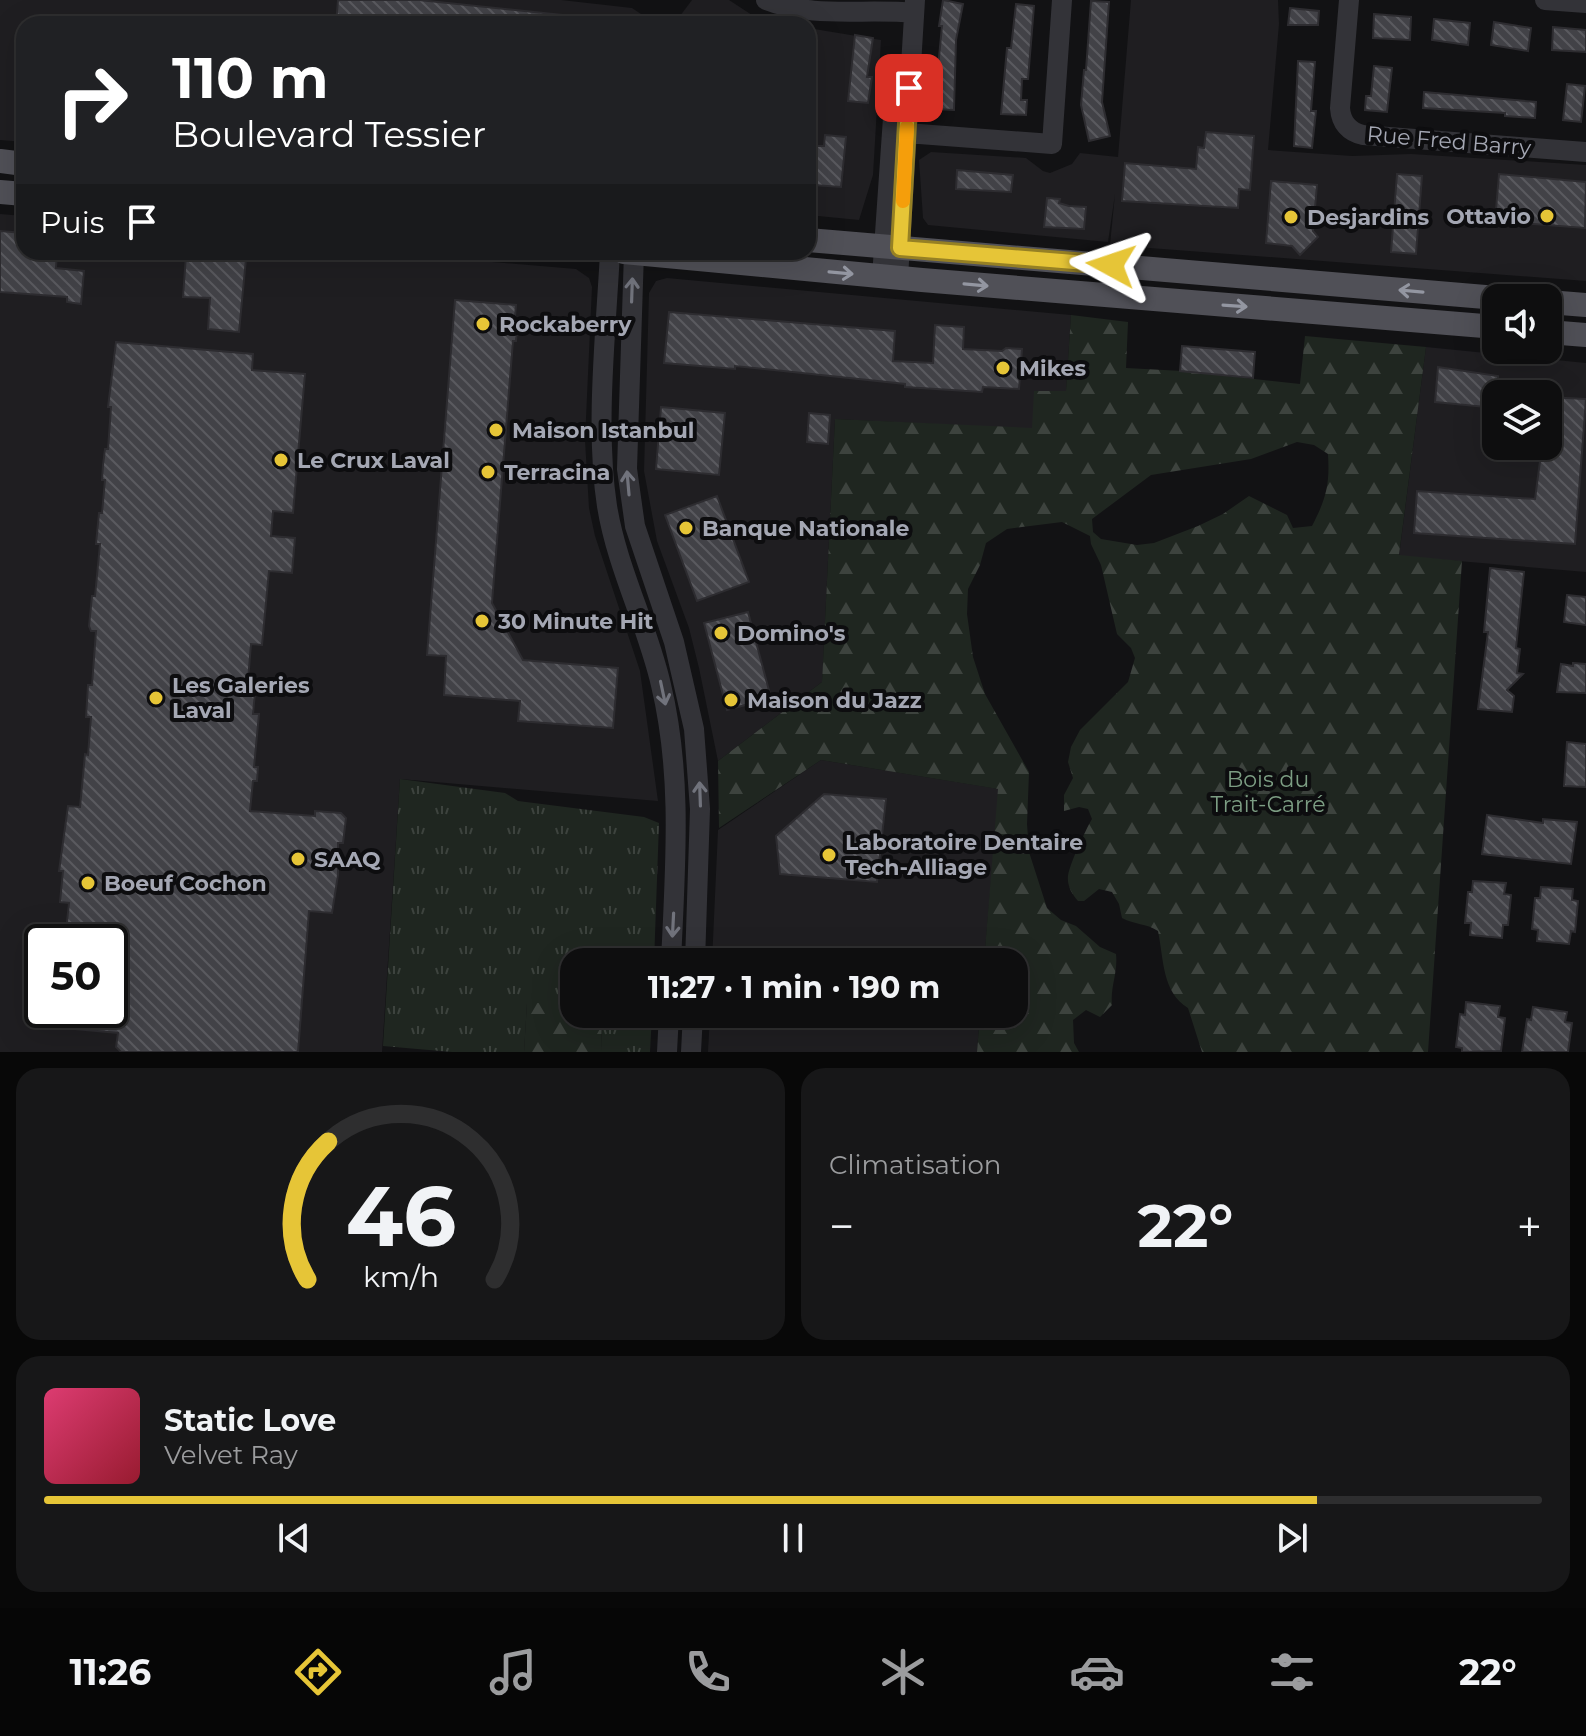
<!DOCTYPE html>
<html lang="fr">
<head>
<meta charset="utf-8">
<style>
	body { margin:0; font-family:Montserrat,sans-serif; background:#171718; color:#f1f3f6; height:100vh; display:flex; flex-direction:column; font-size:30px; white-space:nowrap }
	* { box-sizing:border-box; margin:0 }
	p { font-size:26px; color:#9b9c9e }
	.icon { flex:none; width:44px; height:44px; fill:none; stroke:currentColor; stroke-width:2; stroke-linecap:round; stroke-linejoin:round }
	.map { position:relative; height:1052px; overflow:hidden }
	.sheet { display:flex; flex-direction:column; gap:16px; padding:16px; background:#080808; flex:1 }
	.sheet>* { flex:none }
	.guide { position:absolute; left:16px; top:16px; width:800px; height:244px; border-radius:24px; box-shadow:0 8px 32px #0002,0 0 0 2px #2e2e2f; background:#202124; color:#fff; overflow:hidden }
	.fabs { position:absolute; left:1482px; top:284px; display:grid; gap:16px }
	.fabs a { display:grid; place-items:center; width:80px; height:80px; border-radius:16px; background:#0e0e0f; box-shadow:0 8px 32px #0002,0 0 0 2px #2e2e2f; font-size:40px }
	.speed { position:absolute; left:24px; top:924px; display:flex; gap:16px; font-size:40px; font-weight:700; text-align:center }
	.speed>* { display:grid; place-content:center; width:104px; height:104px; border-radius:50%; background:#0e0e0f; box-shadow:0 8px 32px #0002,0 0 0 2px #2e2e2f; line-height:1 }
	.speed .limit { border:4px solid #111; border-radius:12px; background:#fff; color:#111 }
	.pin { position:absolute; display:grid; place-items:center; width:68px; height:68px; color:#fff; margin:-34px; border-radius:16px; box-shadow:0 4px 12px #0006 }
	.me { position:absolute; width:88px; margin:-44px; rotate:275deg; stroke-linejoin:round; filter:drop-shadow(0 0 6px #0008) }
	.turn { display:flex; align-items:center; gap:28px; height:168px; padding:0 24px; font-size:36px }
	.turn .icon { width:104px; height:104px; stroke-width:2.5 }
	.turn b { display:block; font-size:56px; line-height:68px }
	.then { display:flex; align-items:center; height:76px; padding:0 24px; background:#0003; gap:16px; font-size:30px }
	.big { font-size:60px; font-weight:700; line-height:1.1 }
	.sheet .widget { flex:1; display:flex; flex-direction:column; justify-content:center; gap:12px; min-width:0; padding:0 28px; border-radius:24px; background:#171718 }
	.sheet .dial { align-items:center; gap:0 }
	.dial svg { height:208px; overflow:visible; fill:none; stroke:#2e2e2f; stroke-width:7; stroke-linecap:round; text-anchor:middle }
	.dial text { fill:#f1f3f6; stroke:none }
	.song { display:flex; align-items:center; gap:24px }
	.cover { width:96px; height:96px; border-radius:12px; background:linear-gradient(135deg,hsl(340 70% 55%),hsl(350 70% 35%)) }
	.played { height:8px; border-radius:4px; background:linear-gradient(90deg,#e6c537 85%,#2e2e2f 85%) }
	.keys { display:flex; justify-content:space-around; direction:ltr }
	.heat { display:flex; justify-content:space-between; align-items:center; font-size:44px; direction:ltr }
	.sheet .tiles { flex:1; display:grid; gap:16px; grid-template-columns:1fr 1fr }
	.widget:last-child { grid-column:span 2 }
	.trip { position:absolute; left:560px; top:948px; width:468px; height:80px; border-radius:24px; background:#0e0e0f; box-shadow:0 8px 32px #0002,0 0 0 2px #2e2e2f; font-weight:700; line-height:80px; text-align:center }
	.tabs { display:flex; height:128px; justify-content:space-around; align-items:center; background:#060606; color:#9b9c9e }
	.tabs .icon { width:56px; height:56px }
	.tabs .current { color:#e6c537 }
	.tabs b { font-size:36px; color:#f1f3f6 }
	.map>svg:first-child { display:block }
	.built { fill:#1f1e21; fill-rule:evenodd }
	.grass { fill:url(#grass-tufts) }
	.forest { fill:url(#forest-firs); fill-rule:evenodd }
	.building { fill:url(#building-back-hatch); stroke:#2d2c30; stroke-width:2 }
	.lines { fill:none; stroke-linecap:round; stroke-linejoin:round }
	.minor { stroke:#333338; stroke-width:20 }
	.major { stroke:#505057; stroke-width:24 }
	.oneway { stroke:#9396a1 }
	.oneway2 { stroke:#71737c }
	.route-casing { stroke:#968024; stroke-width:20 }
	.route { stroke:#e6c537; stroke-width:14 }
	.slow { stroke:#f59e0b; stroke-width:14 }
	.poi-dot { fill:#e6c537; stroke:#0d0d0f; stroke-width:3 }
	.labels { text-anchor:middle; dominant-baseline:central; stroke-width:8; stroke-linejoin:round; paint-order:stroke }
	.street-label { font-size:22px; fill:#a4a7b3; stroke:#0d0d0f }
	.poi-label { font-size:22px; font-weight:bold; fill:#a4a7b3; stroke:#0d0d0f; text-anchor:start }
	.park-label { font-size:22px; fill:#7c9d83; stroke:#0d0d0f }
</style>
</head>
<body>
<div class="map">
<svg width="1586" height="1052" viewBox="0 0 1586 1052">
	<defs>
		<pattern id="grass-tufts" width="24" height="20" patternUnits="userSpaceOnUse" patternTransform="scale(2)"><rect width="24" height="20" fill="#1f2620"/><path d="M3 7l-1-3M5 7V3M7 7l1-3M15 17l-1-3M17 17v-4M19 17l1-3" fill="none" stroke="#3d433e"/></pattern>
		<pattern id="forest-firs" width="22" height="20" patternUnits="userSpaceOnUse" patternTransform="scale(2)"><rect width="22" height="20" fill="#1f2620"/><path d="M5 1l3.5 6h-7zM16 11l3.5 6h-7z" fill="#3d433e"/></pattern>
		<pattern id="building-back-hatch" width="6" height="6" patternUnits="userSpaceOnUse" patternTransform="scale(2)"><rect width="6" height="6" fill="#424247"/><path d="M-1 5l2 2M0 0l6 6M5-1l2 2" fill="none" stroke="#5a5a5f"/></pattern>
	</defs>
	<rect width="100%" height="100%" fill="#121214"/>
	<!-- built -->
	<path class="built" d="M0,0H561L632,8L656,24H24V142L0,140Z
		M692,0H729L755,17L788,24H674Z
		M1131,0H1278L1279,24L1268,150L1352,156L1411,154L1586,165V281L1110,245L1115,194L1108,242L928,225L923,218L919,160L931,152L1026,158L1043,171L1050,173L1072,164L1080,153L1118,157Z
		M808,28L881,40L873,175L859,220L808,215Z
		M0,214L24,216V252H374L576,269L589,278L592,287L585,440L589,508L595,536L640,671L658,801L400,779L382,1052H0ZM42,942H110V1010H42Z
		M667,278L1071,315L1066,392L1033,429L835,419L822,682L718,761L699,668L689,628L657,541L644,471L649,293L656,281Z
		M1426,347L1586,363V572L1399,556ZM1496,394H1548V446H1496Z
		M821,760L999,789L984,962H712L718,830Z
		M710,1014H980L977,1052H708Z"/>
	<!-- grass -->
	<path class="grass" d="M400,779L505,793L518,801L644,817L659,823L654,962H574V1003H527L524,1052H452L383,1046Z
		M602,1014H652L650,1052H601Z"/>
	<!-- forest -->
	<path class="forest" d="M1071,315L1128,322L1126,368L1182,371L1300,384L1305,336L1426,347L1399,555L1462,561L1428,1052H1202L1188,1008C1162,992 1164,960 1158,931C1146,923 1135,925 1122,918L1119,904L1112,892L1099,889L1084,901H1078C1072,894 1067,886 1068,876C1070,863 1085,831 1092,819L1088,809L1079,807L1064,811V795L1073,778L1068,762L1071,747L1080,730L1128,682L1135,658L1131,648L1117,634L1101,565L1091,544L1090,536L1062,522L1007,529L986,543L980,565L968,589L967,614L973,657L985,694L1029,772L1027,824L1029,852L1047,908L1061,920L1076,926L1100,947L1116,954C1118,973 1110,987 1112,1005L1100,1017L1086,1010L1073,1020L1074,1043L1079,1052H977L980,1014H1014V962H984L998,789L821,760L719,828L718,761L822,682L835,419L1032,428L1034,391H1066ZM1297,442L1314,445L1328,454C1330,485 1326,499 1312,526L1293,528L1287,515L1249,496L1223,514L1198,526L1154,543L1137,545L1101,539L1093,532L1092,519L1151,475L1251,459Z
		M527,1003H574V1014H602L601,1052H524Z"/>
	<!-- building -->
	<path class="building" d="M338,0H419L581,17L580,24H336Z
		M943,0L963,4L956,40L954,110L934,109L942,26H939Z
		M1091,1L1109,2L1102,102L1110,136L1089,141L1081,105L1084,70H1086Z
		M1016,4L1034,6L1028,79H1022L1021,100H1027L1026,115L1001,114L1007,48H1011Z
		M1290,8L1319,11L1318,25H1288Z
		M1374,14L1411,17L1410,40L1373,38Z
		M1434,19L1470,23L1468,45L1432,40Z
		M1494,22L1531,28L1528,51L1491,45Z
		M1553,27L1586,30V52L1552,50Z
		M855,35L873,38L867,77H872L868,103L848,101Z
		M1298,61L1315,62L1311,111H1316L1312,148L1294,146Z
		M1374,66L1392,68L1387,112L1365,110L1366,96H1371Z
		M1567,84L1585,86L1581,122L1563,120Z
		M1424,92L1536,102L1535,118L1505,116V113L1423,108Z
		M1206,132L1254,136L1250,190L1239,189L1238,208L1122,201L1125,163L1196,169L1198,147L1204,148Z
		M825,135L846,137L841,187L813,185L817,146H824Z
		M957,170L1013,175L1011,192L956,189Z
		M1397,174L1422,176L1416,254L1391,252Z
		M1499,174L1586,182L1585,228L1495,221Z
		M1271,181L1317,185L1313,231L1318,237L1300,255L1292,246L1266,243Z
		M1047,198L1060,199L1059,203L1069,206L1086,207L1084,229L1044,227Z
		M0,231L24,233V252H57L56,268L84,271L81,304L67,302V297L0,292Z
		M186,255L246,259L239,332L208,329L210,298L183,297Z
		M455,300L516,305L514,328H517L516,341H513L492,603L523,660L618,668L613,728L518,721L520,701L444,695L446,656L427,655Z
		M669,312L895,331L893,361L933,363L935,325L964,327L963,349L1002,351L1006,348L1022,349L1019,389L983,387L982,392L905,387V384L735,366V369L664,363Z
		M116,342L253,354L252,370L305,374L293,513L273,511L271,536L295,538L292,573L269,571L262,645L251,644L248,681L256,682L253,714H259L254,767H258L257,781H253L250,811L315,816V811L341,813L346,818L343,843H338V875L332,913L309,911L298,1052H121L116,1047L118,1033L65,1028L66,1010H110V942H72L73,932L66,931L69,903L60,902L63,871H59L68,806L80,807L85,754L88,755L91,717H86L88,685H92L96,631H91L89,626L92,596H95L100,544H96L99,513H102L105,480H102L103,465L105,449H108L111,407H108Z
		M1182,346L1255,352L1253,378L1180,371Z
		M1438,367L1498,376L1496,408L1435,402Z
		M1548,397L1586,399L1575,544L1414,533L1417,491L1535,499L1542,446H1548Z
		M661,407L725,413L719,475L656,469Z
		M809,413L830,415L828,444L807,442Z
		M717,496L749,582L697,601L665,515Z
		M1490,568L1524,572L1516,648L1520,649L1517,673L1523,674L1507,690L1514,696L1512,712L1478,709L1488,632H1484Z
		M1567,595L1586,597V625L1564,622Z
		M748,612L771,698L727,710L704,623Z
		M1573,663L1586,664V693L1557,692L1561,664L1573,666Z
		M1567,742L1586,744V787L1564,786Z
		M824,794L886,799L877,882L780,874L776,836Z
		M1487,815L1543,823V819L1577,822L1571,864L1482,854Z
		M1473,881L1506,883L1504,894L1511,895L1508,925H1503L1502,938L1470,935L1471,923H1465L1468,892H1472Z
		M1541,887L1573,889L1572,900L1578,901L1575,932L1571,931L1569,944L1537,941L1538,930L1532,929L1535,898H1540Z
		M846,947L850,962H801V958Z
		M1466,1002L1500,1006L1498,1017L1505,1018L1501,1051L1462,1052V1048L1456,1047L1460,1014L1465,1015Z
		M1533,1007L1567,1012L1565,1022L1572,1023L1568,1052H1522L1527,1019L1531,1020Z"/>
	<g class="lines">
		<!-- minor -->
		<path class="minor" d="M766,0C814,19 864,8 914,13
			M1349,0L1340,108C1341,123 1349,132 1363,135L1586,152
			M1545,0L1586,3
			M893,132L1052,144L1062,0
			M610,252C606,331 595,428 607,506C617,568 647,624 661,685C683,777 675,869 671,962
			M634,252L627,469L635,526L674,642L694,729L700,809L695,962
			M882,277L895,89
			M898,278L915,0
			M667,1052L669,1014
			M691,1052L693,1014"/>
		<!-- major -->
		<path class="major" d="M0,161L24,164
			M0,192L24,194
			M808,240L1497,298
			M624,252L922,280L1496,327
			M1548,302L1586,305
			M1548,332L1586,335"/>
	</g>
	<!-- one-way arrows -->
	<defs><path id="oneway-shaft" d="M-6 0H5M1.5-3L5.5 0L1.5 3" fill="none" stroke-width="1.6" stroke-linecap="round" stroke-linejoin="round" transform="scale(2)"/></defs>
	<g class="oneway">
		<use href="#oneway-shaft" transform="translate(841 273) rotate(5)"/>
		<use href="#oneway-shaft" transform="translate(976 285) rotate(5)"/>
		<use href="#oneway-shaft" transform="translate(1411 291) rotate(-175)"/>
		<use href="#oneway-shaft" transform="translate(1235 306) rotate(4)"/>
	</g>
	<g class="oneway2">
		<use href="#oneway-shaft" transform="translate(632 290) rotate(-88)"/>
		<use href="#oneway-shaft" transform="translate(628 483) rotate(-95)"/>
		<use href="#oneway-shaft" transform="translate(663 693) rotate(78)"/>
		<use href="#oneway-shaft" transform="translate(700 794) rotate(-92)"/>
		<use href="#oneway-shaft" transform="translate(673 925) rotate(93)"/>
	</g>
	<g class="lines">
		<defs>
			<path id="route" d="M909,88L900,248L1111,265"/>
		</defs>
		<!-- route casing -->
		<use href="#route" class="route-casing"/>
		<!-- route -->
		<use href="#route" class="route"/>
		<!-- slow -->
		<path class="slow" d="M903,201L907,127"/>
	</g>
	<!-- markers -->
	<g class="poi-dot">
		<circle cx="1547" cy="216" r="8"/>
		<circle cx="1291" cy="217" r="8"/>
		<circle cx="483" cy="324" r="8"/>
		<circle cx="1003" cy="368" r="8"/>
		<circle cx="496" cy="430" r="8"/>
		<circle cx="281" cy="460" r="8"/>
		<circle cx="488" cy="472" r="8"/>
		<circle cx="686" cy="528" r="8"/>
		<circle cx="482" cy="621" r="8"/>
		<circle cx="721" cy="633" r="8"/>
		<circle cx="156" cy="698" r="8"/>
		<circle cx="731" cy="700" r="8"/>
		<circle cx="829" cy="855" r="8"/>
		<circle cx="298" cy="859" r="8"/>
		<circle cx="88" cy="883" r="8"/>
	</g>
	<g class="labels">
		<!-- street labels -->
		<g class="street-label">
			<text transform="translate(1449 141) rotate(5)">Rue Fred Barry</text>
		</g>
		<!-- poi labels -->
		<g class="poi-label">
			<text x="1531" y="216" text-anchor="end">Ottavio</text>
			<text x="1307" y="217">Desjardins</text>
			<text x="499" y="324">Rockaberry</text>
			<text x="1019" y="368">Mikes</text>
			<text x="512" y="430">Maison Istanbul</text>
			<text x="297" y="460">Le Crux Laval</text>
			<text x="504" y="472">Terracina</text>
			<text x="702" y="528">Banque Nationale</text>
			<text x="498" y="621">30 Minute Hit</text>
			<text x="737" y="633">Domino's</text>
			<text x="172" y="685">Les Galeries<tspan x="172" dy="25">Laval</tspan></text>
			<text x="747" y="700">Maison du Jazz</text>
			<text x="845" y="842">Laboratoire Dentaire<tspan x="845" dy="25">Tech-Alliage</tspan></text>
			<text x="314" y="859">SAAQ</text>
			<text x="104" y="883">Boeuf Cochon</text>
		</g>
		<!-- park labels -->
		<g class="park-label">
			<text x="1268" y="779">Bois du<tspan x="1268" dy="25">Trait-Carré</tspan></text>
		</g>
	</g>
</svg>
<div class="fabs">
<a><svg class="icon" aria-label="sound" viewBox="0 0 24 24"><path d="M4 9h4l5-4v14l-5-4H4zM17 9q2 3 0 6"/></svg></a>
<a><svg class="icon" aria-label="layers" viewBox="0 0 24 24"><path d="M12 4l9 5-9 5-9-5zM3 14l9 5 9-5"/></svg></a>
</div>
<div class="speed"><div class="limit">50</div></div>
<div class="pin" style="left:909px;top:88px;background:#d93025"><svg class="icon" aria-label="arrive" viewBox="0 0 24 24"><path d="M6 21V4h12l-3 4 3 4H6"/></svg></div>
<svg class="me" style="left:1111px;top:265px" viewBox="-20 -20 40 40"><path d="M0-17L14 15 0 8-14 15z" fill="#e6c537" stroke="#fff" stroke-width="4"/></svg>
<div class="trip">11:27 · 1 min · 190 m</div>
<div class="guide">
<div class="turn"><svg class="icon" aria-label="right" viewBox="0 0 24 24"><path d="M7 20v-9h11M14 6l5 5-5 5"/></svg><div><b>110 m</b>Boulevard Tessier</div></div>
<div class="then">Puis<svg class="icon" aria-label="arrive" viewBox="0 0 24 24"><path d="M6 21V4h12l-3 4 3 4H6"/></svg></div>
</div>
</div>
<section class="sheet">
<div class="tiles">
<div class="widget dial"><svg viewBox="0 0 100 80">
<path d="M14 69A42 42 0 1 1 86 69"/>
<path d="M14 69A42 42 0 0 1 22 16" stroke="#e6c537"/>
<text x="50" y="56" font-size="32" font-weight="700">46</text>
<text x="50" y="72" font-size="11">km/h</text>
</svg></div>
<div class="widget"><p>Climatisation</p>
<div class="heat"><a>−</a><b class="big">22°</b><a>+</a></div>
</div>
<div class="widget">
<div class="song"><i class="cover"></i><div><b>Static Love</b><p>Velvet Ray</p></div></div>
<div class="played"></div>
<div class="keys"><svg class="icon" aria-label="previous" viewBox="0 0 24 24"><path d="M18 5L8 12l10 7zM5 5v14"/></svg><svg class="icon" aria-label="pause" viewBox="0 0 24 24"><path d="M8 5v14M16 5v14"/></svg><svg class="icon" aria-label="next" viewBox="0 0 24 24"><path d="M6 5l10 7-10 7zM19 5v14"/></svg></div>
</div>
</div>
</section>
<nav class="tabs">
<b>11:26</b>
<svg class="icon current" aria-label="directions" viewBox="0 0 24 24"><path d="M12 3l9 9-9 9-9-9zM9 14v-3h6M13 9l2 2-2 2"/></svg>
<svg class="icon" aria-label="music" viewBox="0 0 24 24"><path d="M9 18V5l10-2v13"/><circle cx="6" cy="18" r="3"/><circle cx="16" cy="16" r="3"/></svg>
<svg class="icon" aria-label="phone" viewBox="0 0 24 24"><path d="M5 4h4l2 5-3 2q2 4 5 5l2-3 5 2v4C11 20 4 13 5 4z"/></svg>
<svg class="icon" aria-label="climate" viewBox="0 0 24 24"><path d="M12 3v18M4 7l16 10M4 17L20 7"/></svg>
<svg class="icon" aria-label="car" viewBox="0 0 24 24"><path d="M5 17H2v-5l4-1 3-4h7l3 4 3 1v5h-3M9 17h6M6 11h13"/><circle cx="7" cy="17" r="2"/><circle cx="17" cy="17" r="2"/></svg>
<svg class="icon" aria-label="filters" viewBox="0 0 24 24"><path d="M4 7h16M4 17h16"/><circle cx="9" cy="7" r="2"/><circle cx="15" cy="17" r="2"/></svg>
<b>22°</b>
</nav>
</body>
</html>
